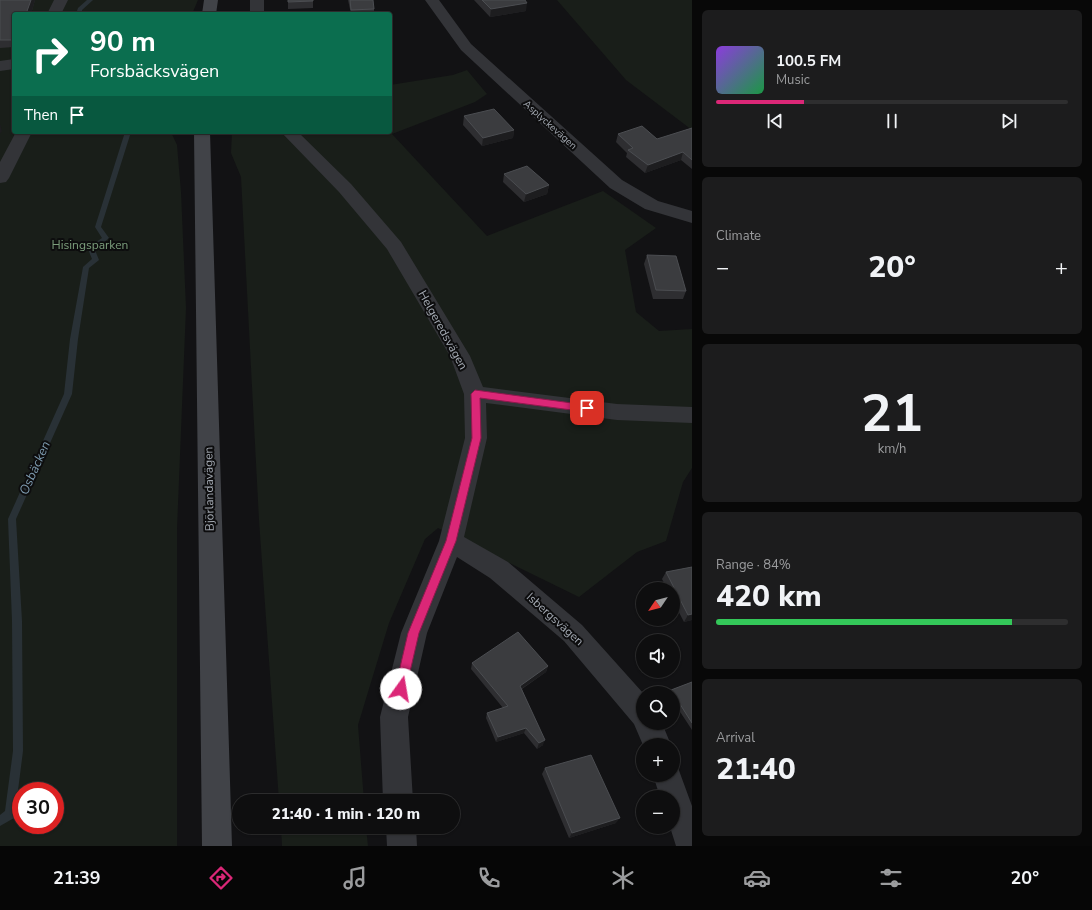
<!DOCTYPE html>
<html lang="en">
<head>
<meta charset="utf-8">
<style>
	body { margin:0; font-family:"Nunito Sans",sans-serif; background:#1c1c1d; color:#f1f3f6; height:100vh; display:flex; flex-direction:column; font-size:15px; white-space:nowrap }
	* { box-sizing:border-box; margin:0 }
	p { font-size:13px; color:#9b9c9e }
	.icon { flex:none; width:22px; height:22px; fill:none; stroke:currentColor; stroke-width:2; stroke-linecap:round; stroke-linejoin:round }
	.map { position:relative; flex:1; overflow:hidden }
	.panel { display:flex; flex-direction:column; gap:10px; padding:10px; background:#080808; width:400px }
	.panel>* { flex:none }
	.guide { position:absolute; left:12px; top:12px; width:380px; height:122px; border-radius:4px; box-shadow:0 1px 3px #0004,0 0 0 1px #2e2e2f; background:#0b6e4f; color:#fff; overflow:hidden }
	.needle { width:26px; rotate:235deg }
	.buttons { position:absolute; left:636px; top:582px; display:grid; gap:8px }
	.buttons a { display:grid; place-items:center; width:44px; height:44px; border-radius:50%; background:#0e0e0f; box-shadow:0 1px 3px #0004,0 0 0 1px #2e2e2f; font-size:20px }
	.speed { position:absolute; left:12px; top:782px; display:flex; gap:8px; font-size:20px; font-weight:700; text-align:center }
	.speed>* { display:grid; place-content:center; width:52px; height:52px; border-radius:50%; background:#0e0e0f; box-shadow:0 1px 3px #0004,0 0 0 1px #2e2e2f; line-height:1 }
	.speed .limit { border:6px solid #d22; background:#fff; color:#111 }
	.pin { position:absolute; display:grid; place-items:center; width:34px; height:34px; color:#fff; margin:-17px; border-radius:8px; box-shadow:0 2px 6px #0006 }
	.me { position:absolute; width:44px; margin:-22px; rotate:13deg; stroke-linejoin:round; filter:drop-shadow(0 0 3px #0008) }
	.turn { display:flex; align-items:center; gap:14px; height:84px; padding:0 12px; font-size:18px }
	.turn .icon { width:52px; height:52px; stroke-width:2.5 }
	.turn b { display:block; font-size:28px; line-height:34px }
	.then { display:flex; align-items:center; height:38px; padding:0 12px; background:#0003; gap:8px; font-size:15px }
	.big { font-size:30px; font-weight:800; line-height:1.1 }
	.panel .widget { flex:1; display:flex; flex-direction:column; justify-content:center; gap:6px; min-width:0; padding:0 14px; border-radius:6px; background:#1c1c1d }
	.panel .dial { align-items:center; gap:0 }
	.dial b { font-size:52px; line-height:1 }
	.song { display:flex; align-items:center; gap:12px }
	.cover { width:48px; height:48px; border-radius:6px; background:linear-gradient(135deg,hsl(270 70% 55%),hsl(140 70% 35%)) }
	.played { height:4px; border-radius:2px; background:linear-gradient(90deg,#db2777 25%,#2e2e2f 25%) }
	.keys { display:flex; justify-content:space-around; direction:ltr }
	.heat { display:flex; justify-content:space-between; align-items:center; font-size:22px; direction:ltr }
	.charge { height:6px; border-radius:3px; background:linear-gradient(90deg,#34c759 84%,#2e2e2f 0) }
	.trip { position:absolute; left:232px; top:794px; width:228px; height:40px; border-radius:20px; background:#0e0e0f; box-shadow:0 1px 3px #0004,0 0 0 1px #2e2e2f; font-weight:800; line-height:40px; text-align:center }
	.dock { display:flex; height:64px; justify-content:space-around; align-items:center; background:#060606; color:#9b9c9e }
	.dock .icon { width:28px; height:28px }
	.dock .on { color:#db2777 }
	.dock b { font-size:18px; color:#f1f3f6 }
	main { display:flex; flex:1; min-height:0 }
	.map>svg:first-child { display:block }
	.green { fill:#191e19; fill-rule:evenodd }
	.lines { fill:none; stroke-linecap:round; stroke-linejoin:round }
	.stream { fill:#293136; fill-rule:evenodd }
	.street { fill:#333438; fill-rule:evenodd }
	.secondary { fill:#414348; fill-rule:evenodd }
	.wall { fill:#2e2e31 }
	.shaded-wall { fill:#1d1d1f }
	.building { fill:#3b3c3f; stroke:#4b4d51 }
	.route { fill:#db2777; stroke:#8e194d }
	.labels { text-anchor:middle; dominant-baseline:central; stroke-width:4; stroke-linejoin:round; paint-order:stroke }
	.far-street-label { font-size:10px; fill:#a4aab3; stroke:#0d0d0e }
	.park-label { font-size:12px; fill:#7c9e7c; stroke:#0d0d0e }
	.street-label { font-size:12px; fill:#a4aab3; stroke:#0d0d0e }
	.water-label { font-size:13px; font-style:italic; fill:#7c99ad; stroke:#0d0d0e }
</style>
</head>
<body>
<main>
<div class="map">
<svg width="692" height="846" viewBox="0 0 692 846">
	<rect width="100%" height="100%" fill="#121214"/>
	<!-- green -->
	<path class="green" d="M0,0H198L192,14H14V132H171L177,145L181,192L186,308L177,529V846H0ZM21,791H55V825H21Z
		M557,0H692V130L626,80Z
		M467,70L487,94L475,102L392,134L487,236L603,191L656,228L625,250L636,312L659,331L692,329V468L683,482L666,541L637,552L579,597L438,528L425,539L389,623L358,725L364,801H279L259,520L241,177L231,153L232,132H390V85L453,75Z
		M281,827H366L368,846H282Z"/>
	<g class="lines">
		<!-- stream -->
		<path class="stream" d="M87,0H93L82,10V14H76L78,8Z
			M125,132H131L101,227L109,238L95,250L99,260L89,268L78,339L72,394L16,519L22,621L23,751L15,814L14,818L0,826V815L5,811L13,751L12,621L8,519L64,394L70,339L83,267L92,259L88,249L89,247L102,238L95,227Z"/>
		<!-- street -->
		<path class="street" d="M54,0H68L61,14H47Z
			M250,0H264V14H250Z
			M425,0H439L471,44L622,180L658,201L692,211V223L645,209L610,188L461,50Z
			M14,59V69L0,71V61Z
			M16,132H32L9,178L6,182L0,183V162Z
			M281,132H298L351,184L401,242L470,356L483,387L617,404L692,407V423L617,420L486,403L487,438L464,537L508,562L582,625L643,693V723H662L671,745H643L634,724L564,641L490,578L457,557L427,633L408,717L413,801H383L380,717L401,633L439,541L465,438L464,394L450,356L387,249L339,192Z
			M673,763L677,765L692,806V846H676L670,827H673V797H660L653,775H673Z
			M386,827H416L417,846H387Z"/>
		<!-- secondary -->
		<path class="secondary" d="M204,0H218L216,14H202Z
			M194,132H210L232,846H202Z"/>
	</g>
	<!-- wall -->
	<path class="wall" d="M0,0H35L31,14H14V47L0,48Z
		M288,0H313V8L288,9Z
		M348,0H373L374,9V14H351Z
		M474,0H525L526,11L490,17Z
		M464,116L514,130L513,138L482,146L463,125Z
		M692,128V169L681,160L645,173L626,157L627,153L616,142L618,134L657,139Z
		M504,174L549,185L547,194L524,202L503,182Z
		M647,255L686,291L683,299H653L644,264Z
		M692,567V620L684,622L673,601V589H667L662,579L666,572Z
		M472,663L548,666L546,672L522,689L543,745L537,749L524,733L496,742L486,718L487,713L503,708L471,669Z
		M692,682V730L673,701V693H669L671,690Z
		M545,768L616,823L569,838L542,774Z"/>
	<!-- shaded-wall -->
	<path class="shaded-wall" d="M31,0H35L31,14H26Z
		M527,3L526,11L490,17L491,9Z
		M0,124L2,131L0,134Z
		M514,130L513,138L482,146L483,138Z
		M683,152L681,160L645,173L648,165Z
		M549,185L547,194L524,202L526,194Z
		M692,614V620L684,622L688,615Z
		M548,666L546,672L518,691L520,686Z
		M526,728L524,733L496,742L498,737Z
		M545,740L543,745L537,749L539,743Z
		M620,818L616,823L569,838L572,833Z"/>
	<!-- building -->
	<path class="building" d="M0,0H31L26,14H14V40H0Z
		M288,0H313V1L288,2Z
		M350,0H373L374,9L351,10Z
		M482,0H525L527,3L491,9Z
		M494,109L514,130L483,138L464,116Z
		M642,126L657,139L692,128V160L683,152L648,165L628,150L633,148L618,134Z
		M527,166L549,185L526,194L504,174Z
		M647,255L676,256L686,291L656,290Z
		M692,567V614L688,615L666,572Z
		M518,632L548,666L520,686L545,740L539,743L526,728L498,737L487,713L508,706L472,663Z
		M692,682V723L671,690Z
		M591,755L620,818L572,833L545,768Z"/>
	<!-- route -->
	<path class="route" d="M475,390L587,405L591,408L587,412L480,398L481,438L456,541L419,633L406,689L405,693L401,694L397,693L395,689L408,633L446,541L472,438L471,394Z"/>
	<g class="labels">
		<!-- far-street labels -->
		<g class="far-street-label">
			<text transform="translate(550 125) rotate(42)">Asplyckevägen</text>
		</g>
		<!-- park labels -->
		<g class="park-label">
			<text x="90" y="245">Hisingsparken</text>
		</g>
		<!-- street labels -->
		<g class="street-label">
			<text transform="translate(443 330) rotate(61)">Helgeredsvägen</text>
			<text transform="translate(209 489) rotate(-91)">Björlandavägen</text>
			<text transform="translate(555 619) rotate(42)">Isbergsvägen</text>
		</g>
		<!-- water labels -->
		<g class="water-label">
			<text transform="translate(35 468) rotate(-66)">Osbäcken</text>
		</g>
	</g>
</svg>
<div class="buttons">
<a><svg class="needle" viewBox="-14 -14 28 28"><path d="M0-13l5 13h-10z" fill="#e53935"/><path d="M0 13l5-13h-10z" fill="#9b9c9e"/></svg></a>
<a><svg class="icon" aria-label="sound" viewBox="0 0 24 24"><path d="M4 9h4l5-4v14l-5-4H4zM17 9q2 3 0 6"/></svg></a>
<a><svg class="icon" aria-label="search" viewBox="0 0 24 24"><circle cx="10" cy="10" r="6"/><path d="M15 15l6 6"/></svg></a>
<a>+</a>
<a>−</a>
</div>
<div class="speed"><div class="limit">30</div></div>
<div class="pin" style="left:587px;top:408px;background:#d93025"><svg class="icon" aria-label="arrive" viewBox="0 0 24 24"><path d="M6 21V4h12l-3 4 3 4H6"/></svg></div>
<svg class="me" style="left:401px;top:689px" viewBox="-20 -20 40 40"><circle r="19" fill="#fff"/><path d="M0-13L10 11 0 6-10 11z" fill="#db2777"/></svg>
<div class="trip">21:40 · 1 min · 120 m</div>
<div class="guide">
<div class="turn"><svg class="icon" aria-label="right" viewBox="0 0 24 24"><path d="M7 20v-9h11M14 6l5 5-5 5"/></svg><div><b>90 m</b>Forsbäcksvägen</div></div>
<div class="then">Then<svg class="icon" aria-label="arrive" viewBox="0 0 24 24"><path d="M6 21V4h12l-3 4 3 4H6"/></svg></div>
</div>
</div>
<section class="panel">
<div class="widget">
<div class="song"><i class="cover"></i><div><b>100.5 FM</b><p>Music</p></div></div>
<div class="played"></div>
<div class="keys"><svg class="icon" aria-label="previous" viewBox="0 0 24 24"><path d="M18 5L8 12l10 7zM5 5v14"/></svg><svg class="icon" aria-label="pause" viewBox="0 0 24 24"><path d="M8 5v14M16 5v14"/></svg><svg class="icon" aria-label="next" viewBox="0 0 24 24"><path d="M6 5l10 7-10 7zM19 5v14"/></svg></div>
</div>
<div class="widget"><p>Climate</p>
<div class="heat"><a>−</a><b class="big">20°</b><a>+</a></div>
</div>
<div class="widget dial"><b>21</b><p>km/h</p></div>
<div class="widget"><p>Range · 84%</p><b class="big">420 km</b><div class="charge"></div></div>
<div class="widget"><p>Arrival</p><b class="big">21:40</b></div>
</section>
</main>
<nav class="dock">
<b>21:39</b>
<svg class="icon on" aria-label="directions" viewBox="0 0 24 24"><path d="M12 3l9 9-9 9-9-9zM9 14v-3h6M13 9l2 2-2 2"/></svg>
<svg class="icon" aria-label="music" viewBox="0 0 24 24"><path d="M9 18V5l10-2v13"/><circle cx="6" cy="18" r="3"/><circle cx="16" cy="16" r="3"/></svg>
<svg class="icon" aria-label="phone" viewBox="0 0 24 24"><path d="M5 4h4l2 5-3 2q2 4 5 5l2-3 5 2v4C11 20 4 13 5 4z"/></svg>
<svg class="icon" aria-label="climate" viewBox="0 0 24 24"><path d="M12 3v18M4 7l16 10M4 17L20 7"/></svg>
<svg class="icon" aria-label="car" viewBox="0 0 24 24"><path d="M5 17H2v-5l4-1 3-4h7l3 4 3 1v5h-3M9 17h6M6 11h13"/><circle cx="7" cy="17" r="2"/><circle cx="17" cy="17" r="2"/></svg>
<svg class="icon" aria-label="filters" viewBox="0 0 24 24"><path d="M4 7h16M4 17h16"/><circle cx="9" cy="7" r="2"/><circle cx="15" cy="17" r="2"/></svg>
<b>20°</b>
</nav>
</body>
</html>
